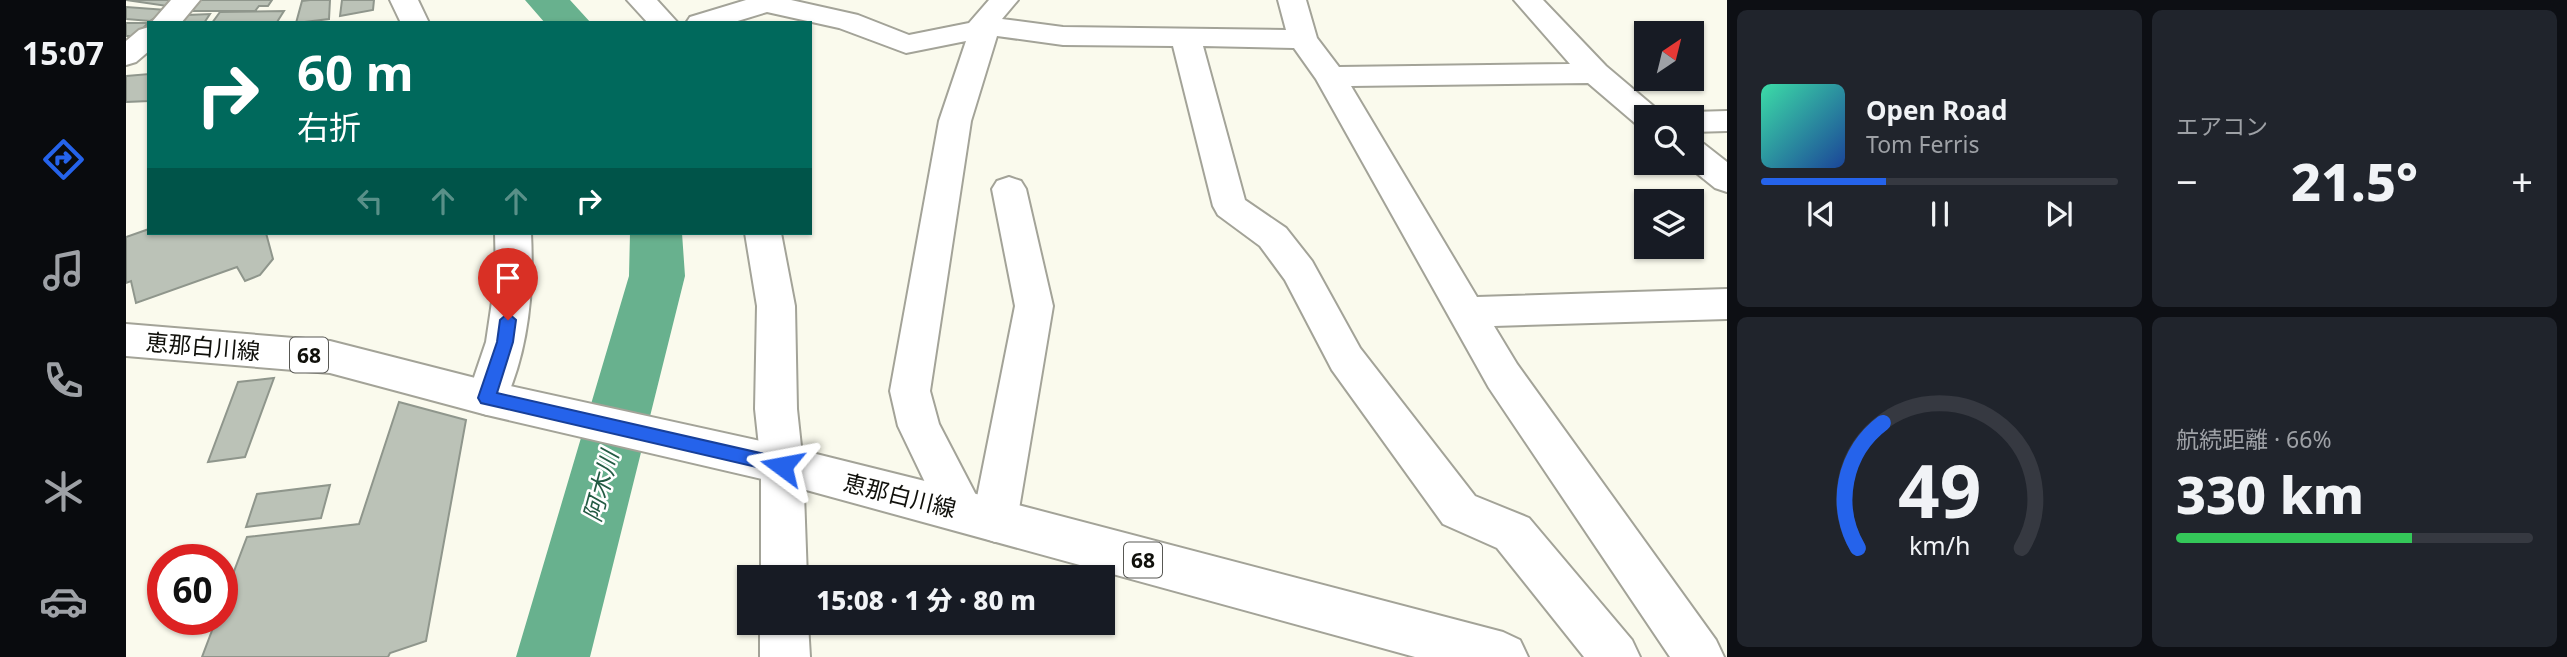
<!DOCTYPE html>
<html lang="ja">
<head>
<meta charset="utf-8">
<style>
	body { margin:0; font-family:"Noto Sans","Noto Sans JP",sans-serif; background:#20242c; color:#f1f3f6; height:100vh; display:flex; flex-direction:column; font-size:26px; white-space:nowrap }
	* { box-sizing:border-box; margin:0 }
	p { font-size:23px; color:#9ea1a6 }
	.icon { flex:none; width:38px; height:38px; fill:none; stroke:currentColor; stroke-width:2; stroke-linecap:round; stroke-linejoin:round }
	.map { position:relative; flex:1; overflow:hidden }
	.sheet { display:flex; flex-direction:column; gap:10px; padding:10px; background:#0d0f14; width:840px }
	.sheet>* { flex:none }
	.banner { position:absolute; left:21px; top:21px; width:665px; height:214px; border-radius:0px; box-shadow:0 2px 5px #0004; background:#00695c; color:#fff; overflow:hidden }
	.needle { width:46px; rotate:35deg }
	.controls { position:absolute; left:1508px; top:21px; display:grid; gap:14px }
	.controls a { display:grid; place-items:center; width:70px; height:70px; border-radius:0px; background:#171b24; box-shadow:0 2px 5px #0004; font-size:35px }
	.speed { position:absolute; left:21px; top:544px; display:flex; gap:14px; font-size:35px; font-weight:700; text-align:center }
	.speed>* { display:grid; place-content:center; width:91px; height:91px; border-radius:50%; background:#171b24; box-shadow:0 2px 5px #0004; line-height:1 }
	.speed .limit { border:10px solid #d22; background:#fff; color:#111 }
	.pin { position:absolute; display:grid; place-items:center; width:60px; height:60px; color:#fff; margin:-72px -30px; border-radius:50% 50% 50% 0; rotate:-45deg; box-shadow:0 0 7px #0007 }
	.pin .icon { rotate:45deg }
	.me { position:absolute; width:77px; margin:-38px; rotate:283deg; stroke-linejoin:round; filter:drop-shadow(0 0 5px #0008) }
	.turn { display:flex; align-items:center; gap:24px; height:147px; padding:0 35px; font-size:32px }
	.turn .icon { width:91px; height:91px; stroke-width:2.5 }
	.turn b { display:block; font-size:49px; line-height:60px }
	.lanes { display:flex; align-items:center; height:66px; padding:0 35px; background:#0003; justify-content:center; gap:35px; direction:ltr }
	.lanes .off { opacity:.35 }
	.big { font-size:52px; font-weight:800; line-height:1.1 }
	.sheet .card { flex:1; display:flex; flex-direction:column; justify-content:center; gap:10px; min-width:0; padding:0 24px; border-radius:10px; background:#20242c }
	.sheet .dial { align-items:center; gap:0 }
	.dial svg { height:182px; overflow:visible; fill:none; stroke:#363941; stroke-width:7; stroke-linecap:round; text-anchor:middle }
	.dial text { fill:#f1f3f6; stroke:none }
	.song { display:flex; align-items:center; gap:21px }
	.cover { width:84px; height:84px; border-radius:10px; background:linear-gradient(135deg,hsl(160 70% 55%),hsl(220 70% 35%)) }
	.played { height:7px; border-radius:4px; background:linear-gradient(90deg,#2563eb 35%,#363941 35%) }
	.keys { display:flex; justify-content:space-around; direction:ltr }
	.heat { display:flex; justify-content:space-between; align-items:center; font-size:38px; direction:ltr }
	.charge { height:10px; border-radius:5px; background:linear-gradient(90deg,#34c759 66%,#363941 0) }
	.sheet .tiles { flex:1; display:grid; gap:10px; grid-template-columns:repeat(2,1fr) }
	.trip { position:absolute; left:611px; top:565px; width:378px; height:70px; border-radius:0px; background:#171b24; box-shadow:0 2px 5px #0004; font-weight:800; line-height:70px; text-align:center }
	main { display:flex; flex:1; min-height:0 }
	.tab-bar { display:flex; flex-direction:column; width:126px; justify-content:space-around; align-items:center; background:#090b0e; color:#9ea1a6 }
	.tab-bar .icon { width:49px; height:49px }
	.tab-bar .on { color:#2563eb }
	.tab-bar b { font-size:32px; color:#f1f3f6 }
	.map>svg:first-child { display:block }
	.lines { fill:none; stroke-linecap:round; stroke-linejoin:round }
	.river { fill:#68b18e; fill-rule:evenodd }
	.building { fill:#bbc2b7; stroke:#8f968c; stroke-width:2 }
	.minor-casing { stroke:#a3a398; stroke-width:4 }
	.major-casing { stroke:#a3a398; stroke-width:4 }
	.minor { fill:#fff; fill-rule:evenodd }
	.major { fill:#fff; fill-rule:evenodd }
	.route { fill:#2563eb; stroke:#184099; stroke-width:2 }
	.labels { text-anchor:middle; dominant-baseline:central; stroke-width:5; stroke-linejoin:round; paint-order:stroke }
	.shield { fill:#fff; stroke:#585854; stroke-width:2 }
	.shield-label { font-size:21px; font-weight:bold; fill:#10100b }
	.street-label { font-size:23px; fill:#10100b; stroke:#fff }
	.water-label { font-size:24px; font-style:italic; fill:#235b43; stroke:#fff }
</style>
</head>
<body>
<main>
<nav class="tab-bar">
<b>15:07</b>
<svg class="icon on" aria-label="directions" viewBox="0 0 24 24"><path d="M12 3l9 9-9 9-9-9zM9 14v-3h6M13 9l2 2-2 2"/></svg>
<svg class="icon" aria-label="music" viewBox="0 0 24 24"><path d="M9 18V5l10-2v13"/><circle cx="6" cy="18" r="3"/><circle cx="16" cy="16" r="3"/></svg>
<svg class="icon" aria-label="phone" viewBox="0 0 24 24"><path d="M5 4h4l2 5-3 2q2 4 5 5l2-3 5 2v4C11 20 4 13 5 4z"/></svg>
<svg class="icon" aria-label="climate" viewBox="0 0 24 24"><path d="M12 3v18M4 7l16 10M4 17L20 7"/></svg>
<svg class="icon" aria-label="car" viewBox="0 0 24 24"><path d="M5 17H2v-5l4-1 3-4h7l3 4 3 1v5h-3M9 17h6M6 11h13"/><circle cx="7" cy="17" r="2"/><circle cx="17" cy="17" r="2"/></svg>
</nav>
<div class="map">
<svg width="1601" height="657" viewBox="0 0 1601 657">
	<rect width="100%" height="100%" fill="#fafaed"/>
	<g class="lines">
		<!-- river -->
		<path class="river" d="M399,0H444L465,23H419Z
			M504,233H556L559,276L464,657H390L503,276Z"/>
	</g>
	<!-- building -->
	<path class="building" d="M0,0H47L41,6Z
		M74,0H146L142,6H133L129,11H65Z
		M184,0H204L203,19L170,23L176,1Z
		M216,0H248L247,10L214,16Z
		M0,7L41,10L24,21L0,19Z
		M158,11L151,22L86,23L94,12Z
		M84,14L78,23H56L61,15Z
		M0,23H22L10,36H0Z
		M23,74V101L0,102V76Z
		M23,229V233H140L147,259L134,275L119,281L111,267L10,303L5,281L0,283V237Z
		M148,378L119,457L82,462L112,382Z
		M273,402L340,420L300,641L264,653L262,657H76L90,620H96V603L121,537L233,524Z
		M204,485L195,518L120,527L131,494Z"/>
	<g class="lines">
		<defs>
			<path id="minor" d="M45,0H74L55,23H25Z
				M264,0H292L303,23H275Z
				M501,0H531L552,23H522Z
				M620,0H665L732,15L783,35L843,23L863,0H892L876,19L937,27L1160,30L1152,0H1180L1191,38L1213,67L1444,64L1388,0H1417L1480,66L1532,110L1537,117H1521V127L1510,124L1462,83L1225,86L1351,297L1601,289V319L1368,326L1391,364L1590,640L1598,657H1544L1363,388L1190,79L1168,48L1077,46L1119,200L1160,228L1186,261L1234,348L1349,496L1403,518L1506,640L1514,657H1458L1371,548L1317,524L1206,370L1159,280L1134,246L1092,215L1087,206L1047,46L937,45L871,36L845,121L804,391L813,424L851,497L889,306L866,189L871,181L883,177L895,181L900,189L927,306L891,521L885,536L869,542L853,536L849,525L835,530L819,524L772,426L764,391L813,121L840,41L780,53L713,28L641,12L605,23H560L564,17Z
				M23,27V51L10,62L0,65V41L13,30Z
				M1601,111V131L1566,132V117H1553L1566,112Z
				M1566,141L1578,144L1601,162V192L1589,188L1558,163H1566Z
				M369,233H405C408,292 402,356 375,410L361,415L347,410L341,398L360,342L370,275Z
				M619,233H655L669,306L671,409L677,465L681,578H635V465L629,409L631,306Z
				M634,623H682L684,657H634Z"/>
			<path id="major" d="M0,324L204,341L361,381L662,447L835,490L1377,632L1394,640L1402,657H1289L662,485L361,415L204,373L0,356Z"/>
		</defs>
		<!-- minor casing -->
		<use href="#minor" class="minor-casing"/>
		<!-- major casing -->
		<use href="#major" class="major-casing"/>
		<!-- minor -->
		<use href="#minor" class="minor"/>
		<!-- major -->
		<use href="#major" class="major"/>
	</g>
	<!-- route -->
	<path class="route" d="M382,313L390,320L387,342L371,393L656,458L663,460L665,466L663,471L656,473L355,403L352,398L371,342L374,320Z"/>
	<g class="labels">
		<!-- shield labels -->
		<g class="shield">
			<rect x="164" y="337.5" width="38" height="35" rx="5"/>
			<rect x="998" y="542.5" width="38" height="35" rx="5"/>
		</g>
		<g class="shield-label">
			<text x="183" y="355">68</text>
			<text x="1017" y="560">68</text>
		</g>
		<!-- street labels -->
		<g class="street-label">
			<text transform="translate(77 346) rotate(5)">恵那白川線</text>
			<text transform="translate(774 495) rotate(14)">恵那白川線</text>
		</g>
		<!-- water labels -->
		<g class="water-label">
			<text transform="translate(474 486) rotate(-75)">阿木川</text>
		</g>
	</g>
</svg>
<div class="controls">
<a><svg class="needle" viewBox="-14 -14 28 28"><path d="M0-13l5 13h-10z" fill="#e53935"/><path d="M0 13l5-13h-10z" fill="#9ea1a6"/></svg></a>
<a><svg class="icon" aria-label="search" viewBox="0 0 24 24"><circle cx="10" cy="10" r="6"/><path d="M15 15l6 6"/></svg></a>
<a><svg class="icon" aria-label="layers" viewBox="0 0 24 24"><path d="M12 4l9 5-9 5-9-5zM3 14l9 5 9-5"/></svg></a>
</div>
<div class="speed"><div class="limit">60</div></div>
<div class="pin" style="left:382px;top:320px;background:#d93025"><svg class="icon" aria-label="arrive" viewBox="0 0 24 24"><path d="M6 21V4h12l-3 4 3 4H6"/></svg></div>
<svg class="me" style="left:656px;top:466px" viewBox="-20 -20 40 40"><path d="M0-17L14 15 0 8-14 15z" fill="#2563eb" stroke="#fff" stroke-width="4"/></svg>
<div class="trip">15:08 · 1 分 · 80 m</div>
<div class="banner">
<div class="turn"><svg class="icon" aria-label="right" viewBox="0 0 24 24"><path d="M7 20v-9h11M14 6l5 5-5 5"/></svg><div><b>60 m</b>右折</div></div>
<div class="lanes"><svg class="icon off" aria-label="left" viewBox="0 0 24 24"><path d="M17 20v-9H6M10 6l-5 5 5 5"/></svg><svg class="icon off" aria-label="ahead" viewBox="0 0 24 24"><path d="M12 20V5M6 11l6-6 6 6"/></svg><svg class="icon off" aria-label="ahead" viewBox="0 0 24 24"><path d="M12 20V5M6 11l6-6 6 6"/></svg><svg class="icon" aria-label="right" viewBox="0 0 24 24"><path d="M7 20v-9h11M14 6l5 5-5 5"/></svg></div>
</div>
</div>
<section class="sheet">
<div class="tiles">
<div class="card">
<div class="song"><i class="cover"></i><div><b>Open Road</b><p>Tom Ferris</p></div></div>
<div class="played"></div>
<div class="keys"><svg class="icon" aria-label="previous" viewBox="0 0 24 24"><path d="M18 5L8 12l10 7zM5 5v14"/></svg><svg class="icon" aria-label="pause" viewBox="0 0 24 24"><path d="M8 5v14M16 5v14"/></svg><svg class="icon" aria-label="next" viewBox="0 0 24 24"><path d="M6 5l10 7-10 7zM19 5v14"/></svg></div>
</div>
<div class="card"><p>エアコン</p>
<div class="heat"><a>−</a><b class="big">21.5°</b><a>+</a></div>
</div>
<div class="card dial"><svg viewBox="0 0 100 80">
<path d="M14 69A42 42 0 1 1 86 69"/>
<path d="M14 69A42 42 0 0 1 25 14" stroke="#2563eb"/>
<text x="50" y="56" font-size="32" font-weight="700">49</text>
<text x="50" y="72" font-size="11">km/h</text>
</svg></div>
<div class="card"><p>航続距離 · 66%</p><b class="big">330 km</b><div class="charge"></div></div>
</div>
</section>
</main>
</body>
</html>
